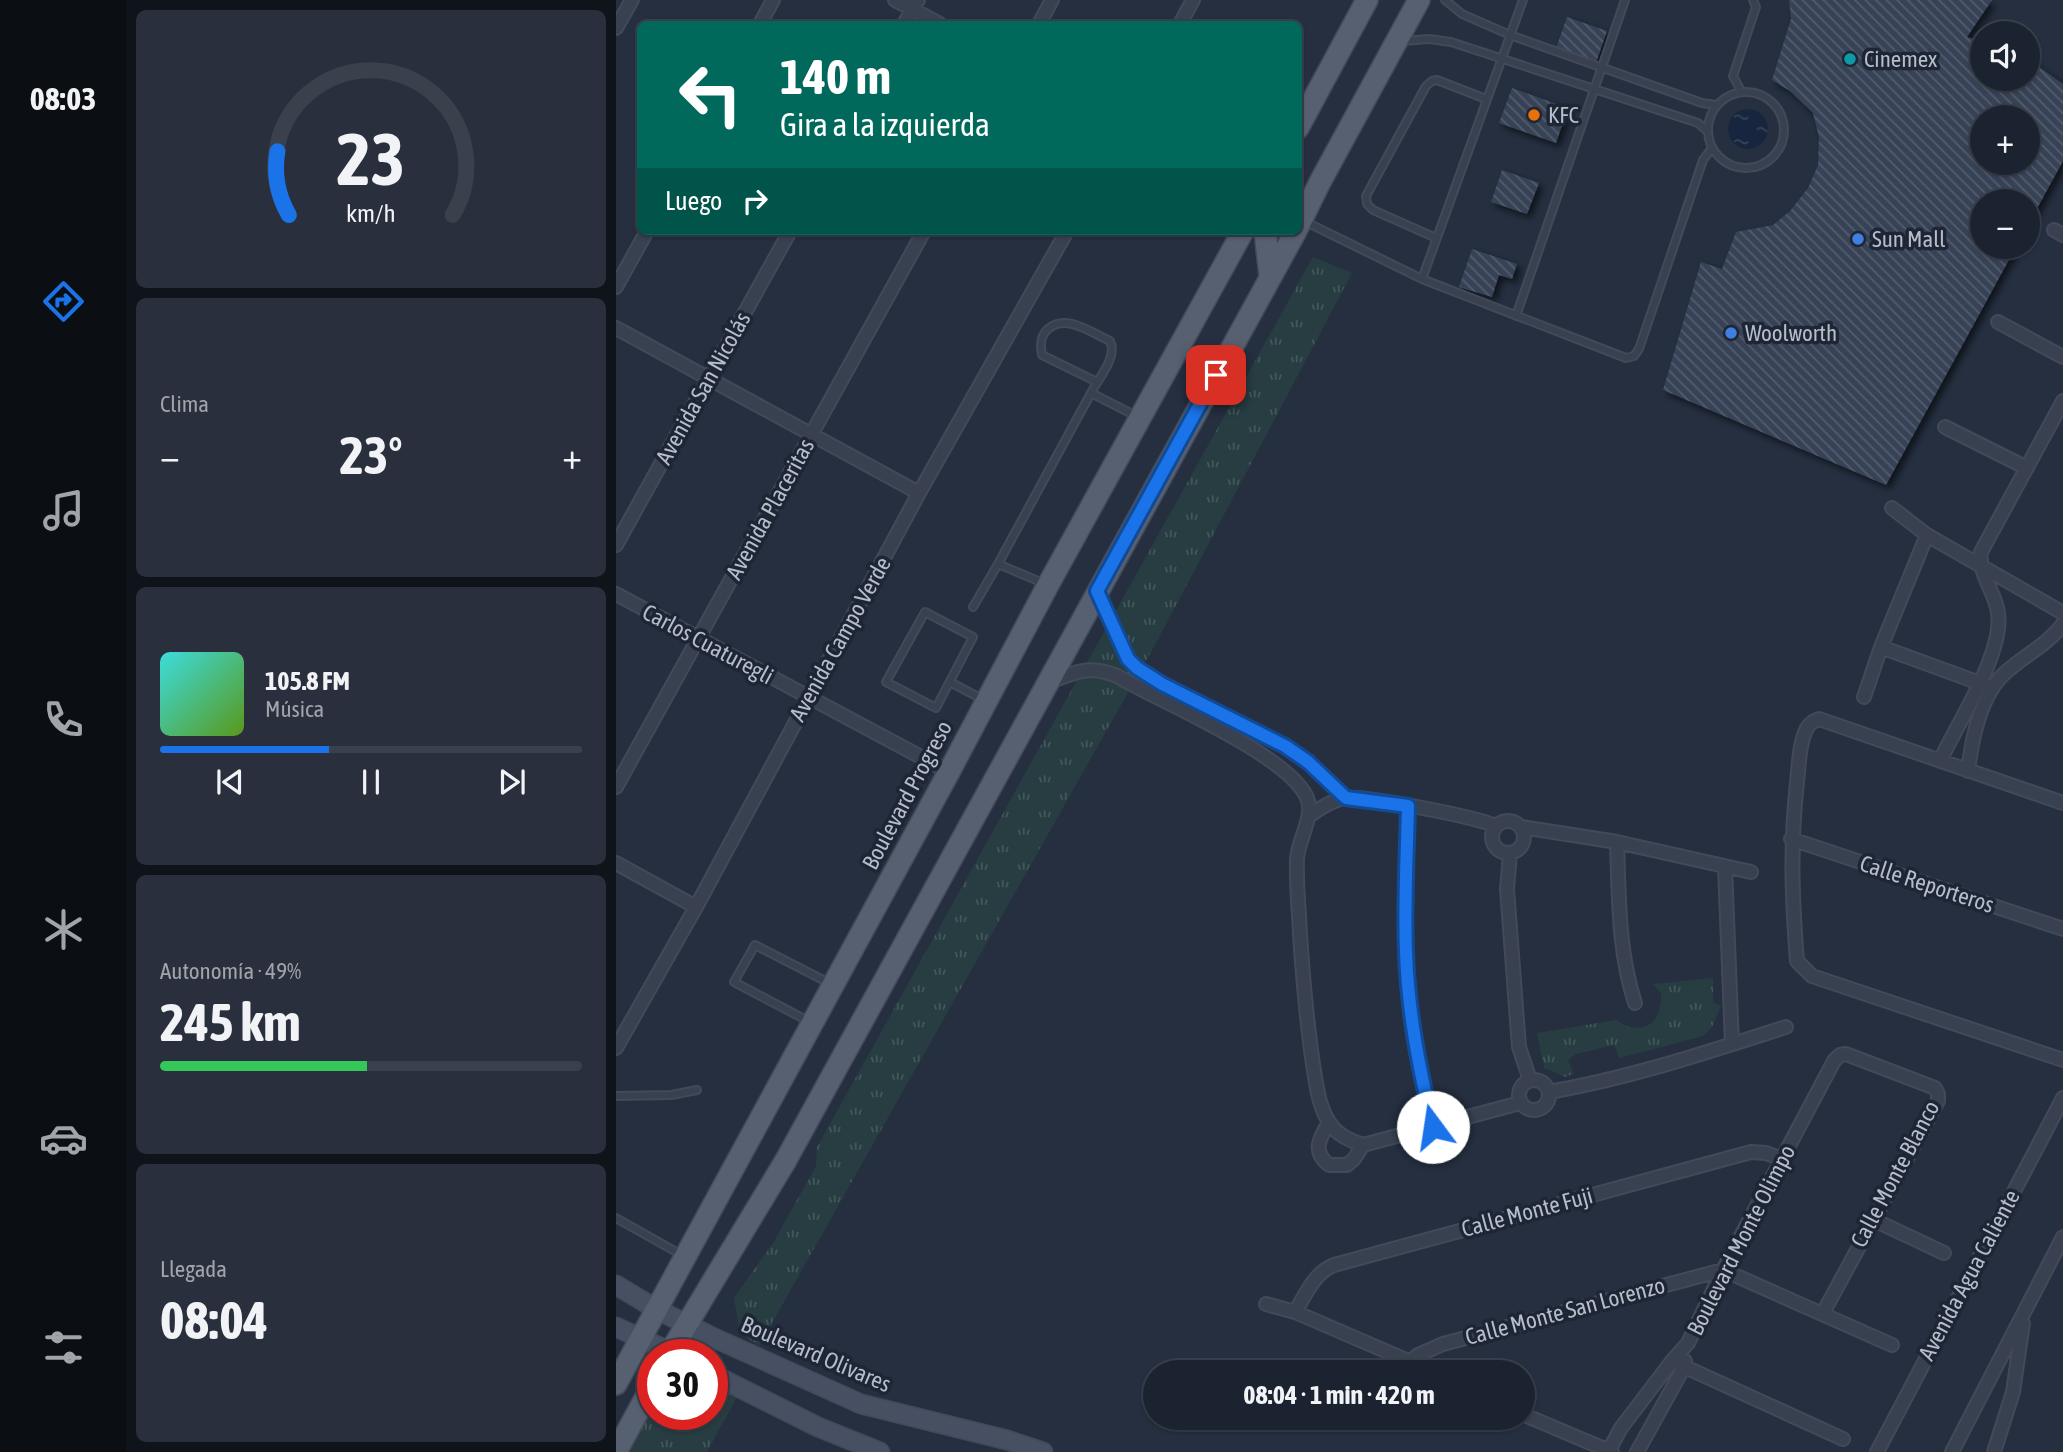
<!DOCTYPE html>
<html lang="es">
<head>
<meta charset="utf-8">
<style>
	body { margin:0; font-family:"Asap Condensed",sans-serif; background:#292f3c; color:#f1f3f6; height:100vh; display:flex; flex-direction:column; font-size:26px; white-space:nowrap }
	* { box-sizing:border-box; margin:0 }
	p { font-size:23px; color:#a0a4ab }
	.icon { flex:none; width:38px; height:38px; fill:none; stroke:currentColor; stroke-width:2; stroke-linecap:round; stroke-linejoin:round }
	.map { position:relative; flex:1; overflow:hidden }
	.side { display:flex; flex-direction:column; gap:10px; padding:10px; background:#0f131a; width:490px }
	.side>* { flex:none }
	.top-card { position:absolute; left:21px; top:21px; width:665px; height:214px; border-radius:10px; box-shadow:0 2px 5px #0004,0 0 0 2px #3a404c; background:#00695c; color:#fff; overflow:hidden }
	.fabs { position:absolute; left:1354px; top:21px; display:grid; gap:14px }
	.fabs a { display:grid; place-items:center; width:70px; height:70px; border-radius:50%; background:#1c2330; box-shadow:0 2px 5px #0004,0 0 0 2px #3a404c; font-size:35px }
	.speed { position:absolute; left:21px; top:1339px; display:flex; gap:14px; font-size:35px; font-weight:700; text-align:center }
	.speed>* { display:grid; place-content:center; width:91px; height:91px; border-radius:50%; background:#1c2330; box-shadow:0 2px 5px #0004,0 0 0 2px #3a404c; line-height:1 }
	.speed .limit { border:10px solid #d22; background:#fff; color:#111 }
	.pin { position:absolute; display:grid; place-items:center; width:60px; height:60px; color:#fff; margin:-30px; border-radius:14px; box-shadow:0 4px 10px #0006 }
	.me { position:absolute; width:77px; margin:-38px; rotate:346deg; stroke-linejoin:round; filter:drop-shadow(0 0 5px #0008) }
	.turn { display:flex; align-items:center; gap:24px; height:147px; padding:0 28px; font-size:32px }
	.turn .icon { width:91px; height:91px; stroke-width:2.5 }
	.turn b { display:block; font-size:49px; line-height:60px }
	.then { display:flex; align-items:center; height:66px; padding:0 28px; background:#0003; gap:14px; font-size:26px }
	.big { font-size:52px; font-weight:700; line-height:1.1 }
	.side .widget { flex:1; display:flex; flex-direction:column; justify-content:center; gap:10px; min-width:0; padding:0 24px; border-radius:10px; background:#292f3c }
	.side .dial { align-items:center; gap:0 }
	.dial svg { height:182px; overflow:visible; fill:none; stroke:#3a404c; stroke-width:7; stroke-linecap:round; text-anchor:middle }
	.dial text { fill:#f1f3f6; stroke:none }
	.song { display:flex; align-items:center; gap:21px }
	.cover { width:84px; height:84px; border-radius:10px; background:linear-gradient(135deg,hsl(180 70% 55%),hsl(90 70% 35%)) }
	.played { height:7px; border-radius:4px; background:linear-gradient(90deg,#1a73e8 40%,#3a404c 40%) }
	.keys { display:flex; justify-content:space-around; direction:ltr }
	.heat { display:flex; justify-content:space-between; align-items:center; font-size:38px; direction:ltr }
	.charge { height:10px; border-radius:5px; background:linear-gradient(90deg,#34c759 49%,#3a404c 0) }
	.trip { position:absolute; left:527px; top:1360px; width:392px; height:70px; border-radius:35px; background:#1c2330; box-shadow:0 2px 5px #0004,0 0 0 2px #3a404c; font-weight:700; line-height:70px; text-align:center }
	main { display:flex; flex:1; min-height:0 }
	.tab-bar { display:flex; flex-direction:column; width:126px; justify-content:space-around; align-items:center; background:#0b0e13; color:#a0a4ab }
	.tab-bar .icon { width:49px; height:49px }
	.tab-bar .current { color:#1a73e8 }
	.tab-bar b { font-size:32px; color:#f1f3f6 }
	.map>svg:first-child { display:block }
	.park { fill:url(#park-tufts) }
	.water { fill:url(#water-ripples) }
	.building { fill:url(#building-back-hatch); fill-rule:evenodd; filter:url(#shadow) }
	.lines { fill:none; stroke-linecap:round; stroke-linejoin:round }
	.lane-casing { stroke:#424a59; stroke-width:10 }
	.street-casing { stroke:#424a59; stroke-width:16 }
	.secondary-casing { stroke:#424a59; stroke-width:21 }
	.primary-casing { stroke:#424a59; stroke-width:24 }
	.lane { stroke:#394150; stroke-width:6 }
	.street { stroke:#394150; stroke-width:12 }
	.secondary { stroke:#475063; stroke-width:18 }
	.primary { stroke:#576070; stroke-width:21 }
	.route-casing { stroke:#114b97; stroke-width:18 }
	.route { stroke:#1a73e8; stroke-width:12 }
	.culture-dot { fill:#0f9aa8; stroke:#1e2635; stroke-width:2.5 }
	.food-dot { fill:#e8710a; stroke:#1e2635; stroke-width:2.5 }
	.shop-dot { fill:#3f7fe0; stroke:#1e2635; stroke-width:2.5 }
	.labels { text-anchor:middle; dominant-baseline:central; stroke-width:7; stroke-linejoin:round; paint-order:stroke }
	.poi-label { font-size:23px; fill:#b5bcca; stroke:#1e2635; text-anchor:start }
	.street-label { font-size:23px; fill:#b5bcca; stroke:#1e2635 }
</style>
</head>
<body>
<main>
<nav class="tab-bar">
<b>08:03</b>
<svg class="icon current" aria-label="directions" viewBox="0 0 24 24"><path d="M12 3l9 9-9 9-9-9zM9 14v-3h6M13 9l2 2-2 2"/></svg>
<svg class="icon" aria-label="music" viewBox="0 0 24 24"><path d="M9 18V5l10-2v13"/><circle cx="6" cy="18" r="3"/><circle cx="16" cy="16" r="3"/></svg>
<svg class="icon" aria-label="phone" viewBox="0 0 24 24"><path d="M5 4h4l2 5-3 2q2 4 5 5l2-3 5 2v4C11 20 4 13 5 4z"/></svg>
<svg class="icon" aria-label="climate" viewBox="0 0 24 24"><path d="M12 3v18M4 7l16 10M4 17L20 7"/></svg>
<svg class="icon" aria-label="car" viewBox="0 0 24 24"><path d="M5 17H2v-5l4-1 3-4h7l3 4 3 1v5h-3M9 17h6M6 11h13"/><circle cx="7" cy="17" r="2"/><circle cx="17" cy="17" r="2"/></svg>
<svg class="icon" aria-label="filters" viewBox="0 0 24 24"><path d="M4 7h16M4 17h16"/><circle cx="9" cy="7" r="2"/><circle cx="15" cy="17" r="2"/></svg>
</nav>
<section class="side">
<div class="widget dial"><svg viewBox="0 0 100 80">
<path d="M14 69A42 42 0 1 1 86 69"/>
<path d="M14 69A42 42 0 0 1 9 41" stroke="#1a73e8"/>
<text x="50" y="56" font-size="32" font-weight="700">23</text>
<text x="50" y="72" font-size="11">km/h</text>
</svg></div>
<div class="widget"><p>Clima</p>
<div class="heat"><a>−</a><b class="big">23°</b><a>+</a></div>
</div>
<div class="widget">
<div class="song"><i class="cover"></i><div><b>105.8 FM</b><p>Música</p></div></div>
<div class="played"></div>
<div class="keys"><svg class="icon" aria-label="previous" viewBox="0 0 24 24"><path d="M18 5L8 12l10 7zM5 5v14"/></svg><svg class="icon" aria-label="pause" viewBox="0 0 24 24"><path d="M8 5v14M16 5v14"/></svg><svg class="icon" aria-label="next" viewBox="0 0 24 24"><path d="M6 5l10 7-10 7zM19 5v14"/></svg></div>
</div>
<div class="widget"><p>Autonomía · 49%</p><b class="big">245 km</b><div class="charge"></div></div>
<div class="widget"><p>Llegada</p><b class="big">08:04</b></div>
</section>
<div class="map">
<svg width="1447" height="1452" viewBox="0 0 1447 1452">
	<defs>
		<pattern id="park-tufts" width="24" height="20" patternUnits="userSpaceOnUse" patternTransform="scale(1.75)"><rect width="24" height="20" fill="#273d41"/><path d="M3 7l-1-3M5 7V3M7 7l1-3M15 17l-1-3M17 17v-4M19 17l1-3" fill="none" stroke="#44575b"/></pattern>
		<pattern id="water-ripples" width="26" height="14" patternUnits="userSpaceOnUse" patternTransform="scale(1.75)"><rect width="26" height="14" fill="#17263e"/><path d="M2 4q2-2 4 0t4 0M15 11q2-2 4 0t4 0" fill="none" stroke="#364459"/></pattern>
		<pattern id="building-back-hatch" width="6" height="6" patternUnits="userSpaceOnUse" patternTransform="scale(1.75)"><rect width="6" height="6" fill="#374356"/><path d="M-1 5l2 2M0 0l6 6M5-1l2 2" fill="none" stroke="#525c6d"/></pattern>
		<filter id="shadow"><feDropShadow dx="4" dy="4" stdDeviation="3.5" flood-color="#0009"/></filter>
	</defs>
	<rect width="100%" height="100%" fill="#252f40"/>
	<!-- park -->
	<path class="park" d="M697,257L736,273L540,643L143,1346L124,1333L118,1298L157,1243L200,1166L201,1147Z
		M1097,978V1002L1105,1006L1096,1027L1087,1036L1003,1058L998,1045L960,1054L952,1060L958,1074L949,1077L928,1068L921,1033L1000,1020C1025,1038 1047,1024 1045,993L1037,984Z
		M96,1377L124,1391L91,1452H11L37,1406V1414H96Z"/>
	<!-- water -->
	<path class="water" d="M1112 129a20 20 0 1 1 40 0a20 20 0 1 1-40 0Z"/>
	<!-- building -->
	<path class="building" d="M1173,0H1376L1351,37L1367,42V79H1412V59L1447,84V161L1412,225V201H1367V247H1400L1270,485L1047,390L1085,262L1106,269L1120,232L1157,225L1174,211L1192,188L1202,165L1203,137L1197,113L1174,91L1156,80L1175,19ZM1367,117H1412V163H1367Z
		M951,17L991,31L980,63L940,48Z
		M896,88L952,108L940,143L883,123Z
		M886,170L923,183L911,214L875,202Z
		M856,249L901,264L896,279L883,275L876,297L843,287Z"/>
	<g class="lines">
		<defs>
			<path id="lane" d="M829,0L846,14L894,35L1086,103L1100,105
				M786,41L813,39L835,42L1082,123L1091,131
				M1125,91L1117,76L1140,7L1137,0
				M1092 130a38 38 0 1 1 76 0a38 38 0 1 1-76 0Z
				M690,222L806,279L1010,358L1018,356L1023,349L1087,160L1096,148
				M820,238L757,210L751,204L750,196L810,86L816,81L821,80L870,99
				M806,279L907,0
				M900,316L1009,0
				M475,393C482,379 502,357 494,341C476,333 450,313 432,329C424,336 424,345 426,355L481,382
				M427,583L382,564L475,393L522,417
				M357,607L382,564
				M309,612L357,637L320,708L270,682Z
				M334,682L366,699
				M192,1021L118,982L139,945L213,983
				M0,1096L55,1095L81,1090
				M0,1218L64,1254"/>
			<path id="street" d="M279,0L324,24
				M144,24L157,0
				M288,24L302,0
				M423,24L436,0
				M564,24L577,0
				M0,28L16,0
				M1438,230L1447,235
				M0,287L31,231
				M1382,322L1447,357
				M0,328L303,493
				M1329,427L1411,468
				M1276,508L1311,535L1447,613
				M0,545L174,231
				M481,591L512,658L521,668L546,684L669,746L692,762L730,798
				M0,594L333,772
				M1265,647L1369,685
				M432,682C461,673 471,664 501,676C545,702 673,755 691,798C699,815 682,840 681,859C680,884 683,909 684,934C687,980 691,1025 698,1071C701,1088 703,1107 713,1122C721,1135 733,1140 747,1145L904,1103
				M1248,697L1265,647L1311,535
				M1324,761C1342,722 1388,653 1382,613C1379,591 1362,574 1365,552L1447,401
				M1352,771C1356,739 1364,695 1390,672C1409,655 1431,645 1447,624
				M0,787L308,231
				M1447,803L1203,719C1197,721 1194,723 1191,728C1183,743 1183,765 1181,782C1174,846 1176,898 1181,961L1196,976L1447,1060
				M792,806C791,874 787,943 794,1011C798,1050 808,1088 817,1127
				M693,816C704,808 715,801 728,798C749,795 859,817 880,826
				M876 837a16 16 0 1 1 32 0a16 16 0 1 1-32 0Z
				M905,827L1001,842L1135,872
				M1175,839L1447,929
				M1001,842C1003,897 1002,951 1019,1003
				M894,854L891,889L903,1047L914,1080
				M0,863L80,907
				M1109,867L1116,1044
				M0,1048L80,907L303,493L451,231
				M903 1095a15 15 0 1 1 30 0a15 15 0 1 1-30 0Z
				M933,1092C1014,1078 1092,1052 1170,1027
				M713,1123C703,1138 696,1152 713,1165H731L738,1159L747,1145
				M1256,1219L1328,1253
				M650,1304L679,1312L818,1372
				M679,1312C690,1294 698,1273 718,1265L1135,1152L1150,1153L1166,1159
				M795,1361L802,1355L827,1344L1107,1270L1276,1345
				M1056,1361L1227,1439
				M906,1414L996,1452
				M992,1452L1005,1428L1056,1361L1072,1343L1107,1270L1218,1061L1224,1055L1230,1054L1319,1088L1322,1094V1101L1207,1313
				M1021,1452L1068,1367L1069,1361
				M1261,1452L1447,1098
				M1336,1452L1447,1237
				M1378,1452L1397,1392L1407,1323"/>
			<path id="secondary" d="M0,1285L40,1309L94,1336L245,1404L391,1440L427,1452
				M0,1327L59,1354
				M96,1374L202,1427L264,1452"/>
			<path id="primary" d="M682,128L751,0
				M682,227L704,182L803,0
				M649,231L654,276
				M53,1354L170,1160L680,231
				M0,1384L333,772L432,585L627,231
				M0,1452L37,1384"/>
		</defs>
		<!-- lane casing -->
		<use href="#lane" class="lane-casing"/>
		<!-- street casing -->
		<use href="#street" class="street-casing"/>
		<!-- secondary casing -->
		<use href="#secondary" class="secondary-casing"/>
		<!-- primary casing -->
		<use href="#primary" class="primary-casing"/>
		<!-- lane -->
		<use href="#lane" class="lane"/>
		<!-- street -->
		<use href="#street" class="street"/>
		<!-- secondary -->
		<use href="#secondary" class="secondary"/>
		<!-- primary -->
		<use href="#primary" class="primary"/>
	</g>
	<g class="lines">
		<defs>
			<path id="route" d="M600,375L481,591L512,659L521,668L546,684L669,746L692,762L730,798L792,806C791,855 788,903 790,952C792,1012 803,1068 817,1127"/>
		</defs>
		<!-- route casing -->
		<use href="#route" class="route-casing"/>
		<!-- route -->
		<use href="#route" class="route"/>
	</g>
	<!-- markers -->
	<circle class="culture-dot" cx="1234" cy="59" r="7"/>
	<circle class="food-dot" cx="918" cy="115" r="7"/>
	<g class="shop-dot">
		<circle cx="1242" cy="239" r="7"/>
		<circle cx="1115" cy="333" r="7"/>
	</g>
	<g class="labels">
		<!-- poi labels -->
		<g class="poi-label">
			<text x="1248" y="59">Cinemex</text>
			<text x="932" y="115">KFC</text>
			<text x="1256" y="239">Sun Mall</text>
			<text x="1129" y="333">Woolworth</text>
		</g>
		<!-- street labels -->
		<g class="street-label">
			<text transform="translate(87 388) rotate(-61)">Avenida San Nicolás</text>
			<text transform="translate(154 509) rotate(-61)">Avenida Placeritas</text>
			<text transform="translate(224 639) rotate(-61)">Avenida Campo Verde</text>
			<text transform="translate(92 644) rotate(28)">Carlos Cuaturegli</text>
			<text transform="translate(291 795) rotate(-62)">Boulevard Progreso</text>
			<text transform="translate(1311 884) rotate(18)">Calle Reporteros</text>
			<text transform="translate(1279 1174) rotate(-62)">Calle Monte Blanco</text>
			<text transform="translate(911 1212) rotate(-15)">Calle Monte Fuji</text>
			<text transform="translate(1125 1240) rotate(-63)">Boulevard Monte Olimpo</text>
			<text transform="translate(1353 1275) rotate(-62)">Avenida Agua Caliente</text>
			<text transform="translate(949 1311) rotate(-15)">Calle Monte San Lorenzo</text>
			<text transform="translate(200 1354) rotate(23)">Boulevard Olivares</text>
		</g>
	</g>
</svg>
<div class="fabs">
<a><svg class="icon" aria-label="sound" viewBox="0 0 24 24"><path d="M4 9h4l5-4v14l-5-4H4zM17 9q2 3 0 6"/></svg></a>
<a>+</a>
<a>−</a>
</div>
<div class="speed"><div class="limit">30</div></div>
<div class="pin" style="left:600px;top:375px;background:#d93025"><svg class="icon" aria-label="arrive" viewBox="0 0 24 24"><path d="M6 21V4h12l-3 4 3 4H6"/></svg></div>
<svg class="me" style="left:817px;top:1127px" viewBox="-20 -20 40 40"><circle r="19" fill="#fff"/><path d="M0-13L10 11 0 6-10 11z" fill="#1a73e8"/></svg>
<div class="trip">08:04 · 1 min · 420 m</div>
<div class="top-card">
<div class="turn"><svg class="icon" aria-label="left" viewBox="0 0 24 24"><path d="M17 20v-9H6M10 6l-5 5 5 5"/></svg><div><b>140 m</b>Gira a la izquierda</div></div>
<div class="then">Luego<svg class="icon" aria-label="right" viewBox="0 0 24 24"><path d="M7 20v-9h11M14 6l5 5-5 5"/></svg></div>
</div>
</div>
</main>
</body>
</html>
